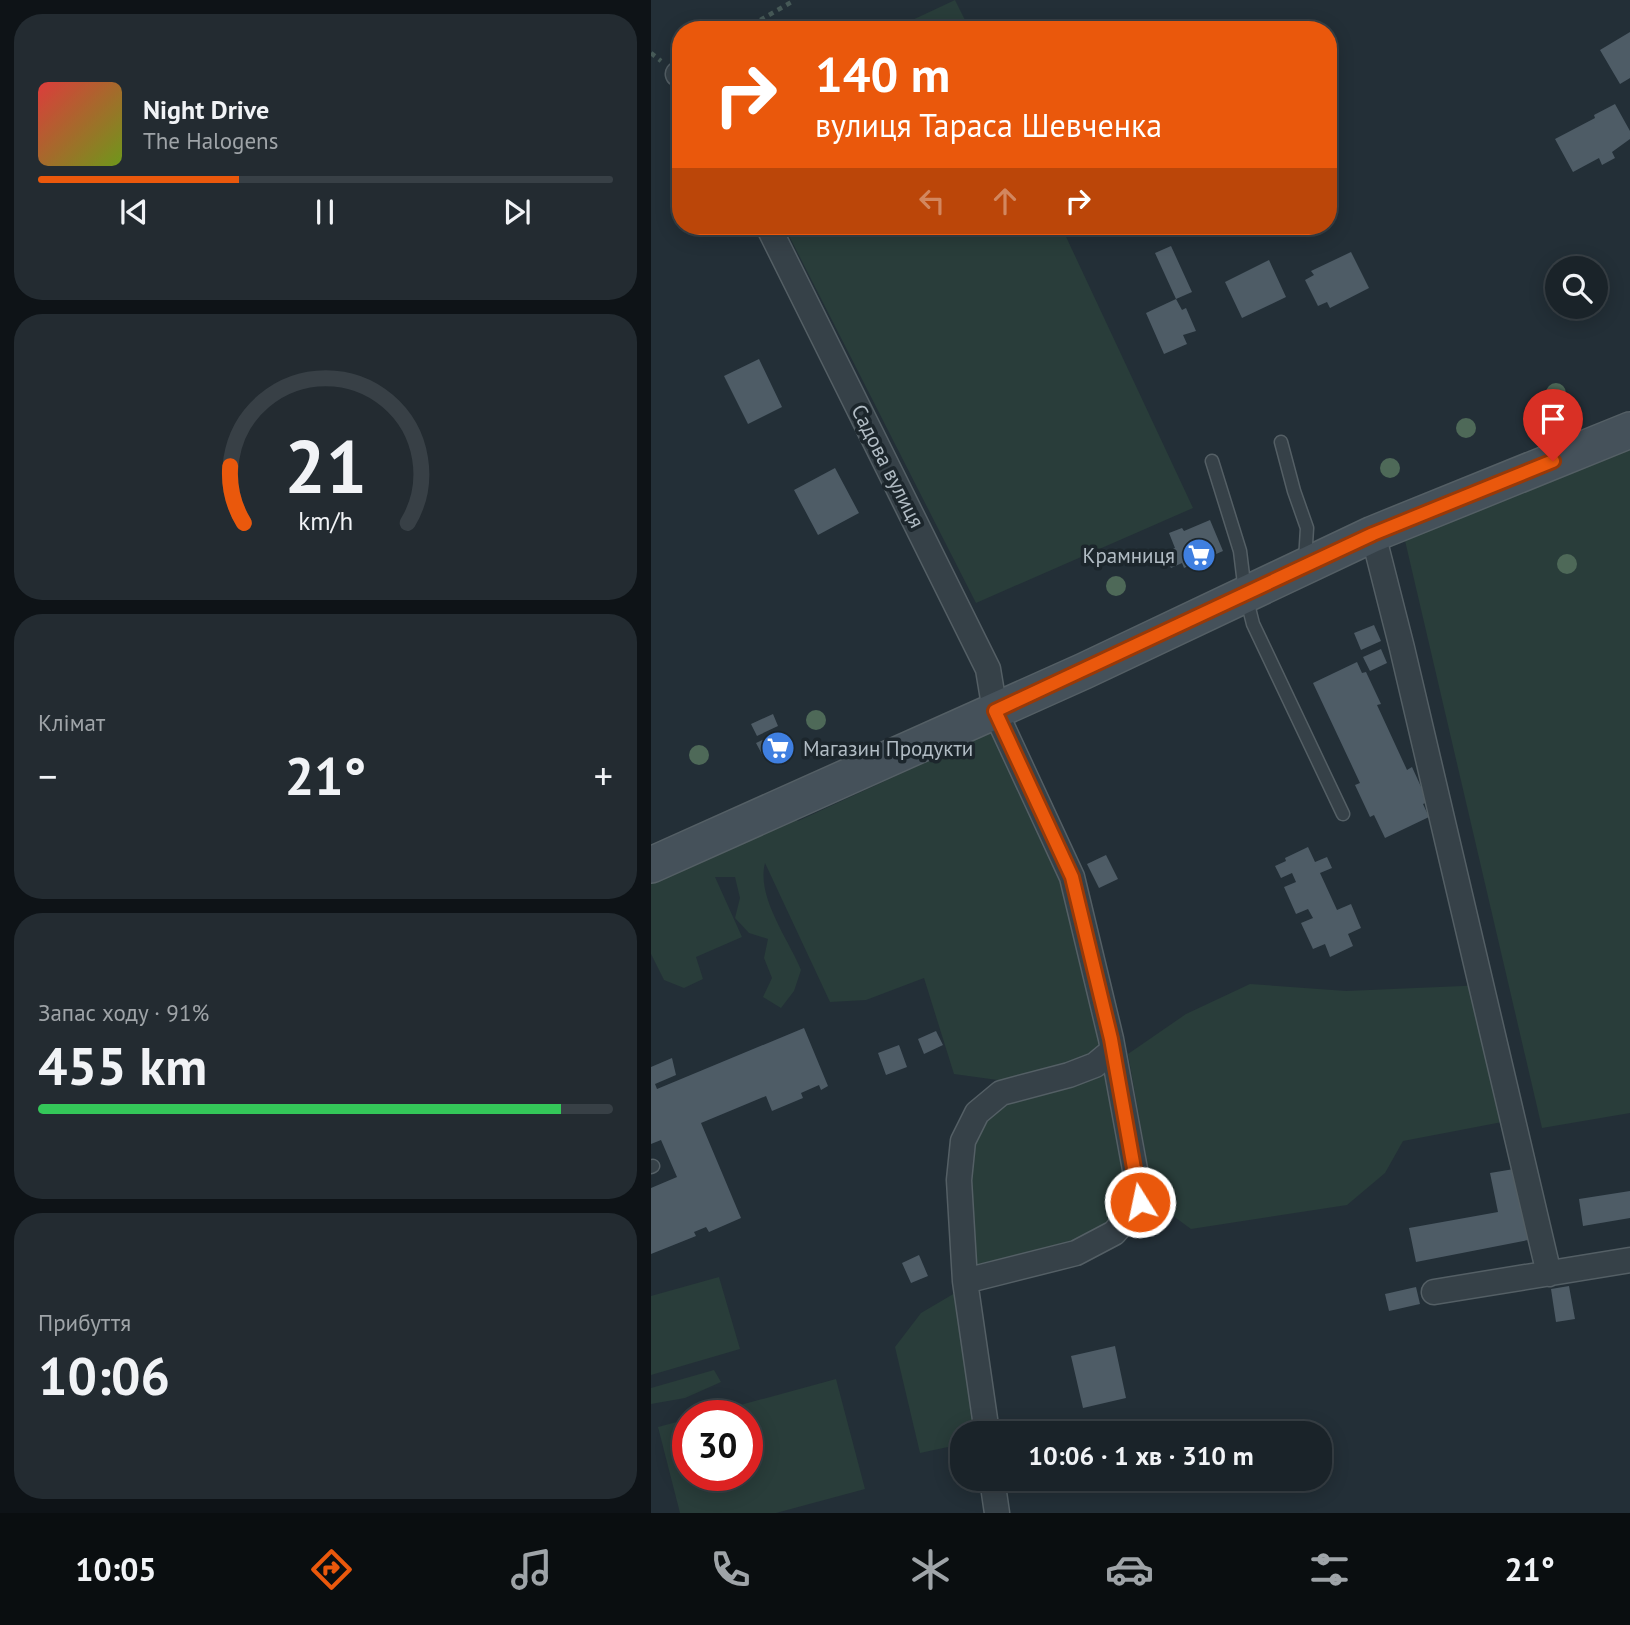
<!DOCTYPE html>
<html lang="uk">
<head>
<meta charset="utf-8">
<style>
	body { margin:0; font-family:"PT Sans",sans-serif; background:#232b31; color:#f1f3f6; height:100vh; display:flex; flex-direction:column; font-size:26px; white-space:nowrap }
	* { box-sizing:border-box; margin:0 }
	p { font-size:23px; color:#9fa4a8 }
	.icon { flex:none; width:38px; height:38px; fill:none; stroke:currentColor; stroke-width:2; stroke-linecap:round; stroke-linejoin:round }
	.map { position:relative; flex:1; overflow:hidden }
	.panel { display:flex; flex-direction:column; gap:14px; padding:14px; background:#0e1317; width:651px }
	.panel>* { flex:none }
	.hud { position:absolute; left:21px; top:21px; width:665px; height:214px; border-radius:28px; box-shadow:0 4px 18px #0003,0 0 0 2px #384046; background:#ea580c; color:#fff; overflow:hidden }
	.controls { position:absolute; left:894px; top:256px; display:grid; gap:14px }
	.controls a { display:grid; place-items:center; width:63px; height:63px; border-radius:50%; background:#1a2329; box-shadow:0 4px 18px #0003,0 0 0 2px #384046; font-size:35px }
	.speed { position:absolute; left:21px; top:1400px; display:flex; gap:14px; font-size:35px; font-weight:700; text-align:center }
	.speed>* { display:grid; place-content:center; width:91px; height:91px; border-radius:50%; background:#1a2329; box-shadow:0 4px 18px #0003,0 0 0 2px #384046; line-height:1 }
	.speed .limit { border:10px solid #d22; background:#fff; color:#111 }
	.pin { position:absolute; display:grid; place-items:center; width:60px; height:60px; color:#fff; margin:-72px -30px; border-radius:50% 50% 50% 0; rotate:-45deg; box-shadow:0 0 7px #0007 }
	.pin .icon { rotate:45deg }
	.me { position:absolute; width:77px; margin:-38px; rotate:350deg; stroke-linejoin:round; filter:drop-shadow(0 0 5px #0008) }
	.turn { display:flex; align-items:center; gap:24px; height:147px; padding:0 28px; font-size:32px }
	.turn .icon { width:91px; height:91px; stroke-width:2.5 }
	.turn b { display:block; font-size:49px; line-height:60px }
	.lanes { display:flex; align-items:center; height:66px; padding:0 28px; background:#0003; justify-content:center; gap:35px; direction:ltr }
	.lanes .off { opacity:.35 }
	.big { font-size:52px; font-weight:700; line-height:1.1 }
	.panel .card { flex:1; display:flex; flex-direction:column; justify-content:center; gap:10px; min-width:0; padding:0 24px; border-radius:28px; background:#232b31 }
	.panel .dial { align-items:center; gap:0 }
	.dial svg { height:182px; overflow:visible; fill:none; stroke:#384046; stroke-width:7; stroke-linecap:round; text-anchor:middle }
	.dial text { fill:#f1f3f6; stroke:none }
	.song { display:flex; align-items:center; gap:21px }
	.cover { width:84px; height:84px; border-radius:10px; background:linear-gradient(135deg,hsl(0 70% 55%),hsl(80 70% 35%)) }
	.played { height:7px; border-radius:4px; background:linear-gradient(90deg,#ea580c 35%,#384046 35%) }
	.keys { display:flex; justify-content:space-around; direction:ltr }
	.heat { display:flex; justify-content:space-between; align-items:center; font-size:38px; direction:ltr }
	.charge { height:10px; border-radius:5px; background:linear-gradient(90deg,#34c759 91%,#384046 0) }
	.trip { position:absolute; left:299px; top:1421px; width:382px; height:70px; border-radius:28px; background:#1a2329; box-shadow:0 4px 18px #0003,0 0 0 2px #384046; font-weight:700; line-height:70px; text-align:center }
	.dock { display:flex; height:112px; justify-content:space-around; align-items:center; background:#0a0e10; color:#9fa4a8 }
	.dock .icon { width:49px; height:49px }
	.dock .current { color:#ea580c }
	.dock b { font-size:32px; color:#f1f3f6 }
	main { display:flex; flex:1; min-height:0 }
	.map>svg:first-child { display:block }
	.green { fill:#293d3a }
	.building { fill:#4e5c66 }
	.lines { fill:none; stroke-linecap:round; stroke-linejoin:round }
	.lane-casing { stroke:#545f65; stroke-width:15 }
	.street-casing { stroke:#545f65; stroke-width:27 }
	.secondary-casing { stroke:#545f65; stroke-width:38 }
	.path { stroke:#465957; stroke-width:4.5; stroke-dasharray:5 5; stroke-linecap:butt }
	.lane { stroke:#364148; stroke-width:12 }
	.street { stroke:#364148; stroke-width:24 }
	.secondary { stroke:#45515a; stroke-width:35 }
	.tree { fill:#4e6958 }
	.route-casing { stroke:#983908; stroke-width:18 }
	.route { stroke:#ea580c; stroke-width:12 }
	.labels { text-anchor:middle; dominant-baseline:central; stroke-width:7; stroke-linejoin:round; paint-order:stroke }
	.street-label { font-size:21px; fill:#b1bcc4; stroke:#1c262c }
	.poi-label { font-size:21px; fill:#b1bcc4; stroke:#1c262c; text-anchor:end }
</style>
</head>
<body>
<main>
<section class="panel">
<div class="card">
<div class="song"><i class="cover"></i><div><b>Night Drive</b><p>The Halogens</p></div></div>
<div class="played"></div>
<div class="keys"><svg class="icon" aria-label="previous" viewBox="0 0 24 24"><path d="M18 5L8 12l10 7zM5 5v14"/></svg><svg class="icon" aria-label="pause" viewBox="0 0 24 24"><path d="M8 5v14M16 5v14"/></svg><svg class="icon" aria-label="next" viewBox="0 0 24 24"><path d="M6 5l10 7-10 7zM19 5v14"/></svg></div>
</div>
<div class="card dial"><svg viewBox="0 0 100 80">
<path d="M14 69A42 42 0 1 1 86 69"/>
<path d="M14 69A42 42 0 0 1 8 44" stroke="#ea580c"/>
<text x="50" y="56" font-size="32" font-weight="700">21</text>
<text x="50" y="72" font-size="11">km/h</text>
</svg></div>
<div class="card"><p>Клімат</p>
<div class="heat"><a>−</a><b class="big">21°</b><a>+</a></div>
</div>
<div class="card"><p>Запас ходу · 91%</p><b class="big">455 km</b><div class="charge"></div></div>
<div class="card"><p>Прибуття</p><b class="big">10:06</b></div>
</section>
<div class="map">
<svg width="979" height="1513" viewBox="0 0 979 1513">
	<rect width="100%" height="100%" fill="#232f37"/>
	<!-- green -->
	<path class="green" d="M304,0L319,30H240Z
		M133,226H410L542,508L325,603Z
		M979,432V1113L891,1128L752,532Z
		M345,730L413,876L452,1046L406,1071L354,1081L303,1074L273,978L215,1000L179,1002L114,863C105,897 138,940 150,970L143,991L130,1008L112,997L121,978L113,958L117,939L98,933L84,918L89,898L84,877H64L91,937L45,957L52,979L33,988L13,980L0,954V877L142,816L147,821Z
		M599,984L695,991L835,985L867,1119L752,1141L734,1173L696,1205L540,1229L503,1202L477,1054L535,1014Z
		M458,1071L483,1214L451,1231L325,1271L315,1226L323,1134L351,1102Z
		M68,1277L89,1349L0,1375V1296Z
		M304,1293L323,1433H312L311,1444L269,1453L244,1347L270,1313Z
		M63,1370L70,1382L34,1398L0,1404V1388Z
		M185,1379L214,1489L125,1513H29L7,1427L37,1419V1475H96V1416H49Z"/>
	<!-- building -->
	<path class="building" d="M979,32V78L969,84L949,50Z
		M964,104L979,131V139L961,152L964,158L951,165L948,158L922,172L904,139L944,118L943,115Z
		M520,246L541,292L525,299L504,253Z
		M700,252L718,288L679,308L676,302L667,306L654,280L663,275L660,271Z
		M618,260L635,297L591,318L574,282Z
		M525,299L531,310L535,308L545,331L532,335L536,344L513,354L495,313Z
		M108,359L131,407L97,424L73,376Z
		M184,468L208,513L167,535L143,490Z
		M559,520L572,551L533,568L531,563L520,568L513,553L524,548L518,533L531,528L533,531Z
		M723,625L730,641L710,650L703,633Z
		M730,649L736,663L719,671L712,657Z
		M706,662L711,673L715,672L730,704L726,705L756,770L761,767L777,802L772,804L778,817L734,838L723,815L719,817L704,785L709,783L662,683Z
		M122,714L127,726L106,736L100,724Z
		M131,731L138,746L113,758L105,743Z
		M657,847L664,862L676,857L681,868L669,873L686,910L700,904L710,928L697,934L702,946L679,957L674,944L662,949L650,923L662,918L657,909L645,914L633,887L645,882L641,873L630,878L624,866L635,861L634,858Z
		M455,855L467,879L448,888L436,864Z
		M153,1028L177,1086L170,1090L168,1085L150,1093L152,1098L121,1111L115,1096L50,1123L90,1218L58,1232L55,1227L43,1232L45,1236L0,1254V1188L26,1177L10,1140L0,1144V1067L21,1058L25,1075L4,1084L6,1089Z
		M285,1031L292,1045L273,1054L267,1039Z
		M248,1045L256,1067L235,1075L227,1053Z
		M869,1168L882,1239L765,1262L758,1228L847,1212L839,1173Z
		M979,1191V1218L932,1226L928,1199Z
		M268,1255L277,1276L260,1283L251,1263Z
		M918,1286L924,1319L905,1322L900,1289Z
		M765,1287L769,1304L738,1311L734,1294Z
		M464,1346L475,1398L432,1408L420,1356Z"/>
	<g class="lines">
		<defs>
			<path id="lane" d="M630,442L643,491L656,528L654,561
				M561,461L589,551L594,592L602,624L692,814
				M0,1167L2,1166"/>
			<path id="street" d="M27,74L30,76
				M117,226L337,669L344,711L421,877L460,1039L490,1202L463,1233L425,1253L314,1281
				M722,534L751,648L898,1274
				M783,1292L979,1260
				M336,1433L314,1281L308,1180L312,1141L326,1113L350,1093L418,1075L444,1065L462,1050
				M341,1479L346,1513"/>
			<path id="secondary" d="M0,865L433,671L722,534L979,430"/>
		</defs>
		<!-- lane casing -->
		<use href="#lane" class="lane-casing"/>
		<!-- street casing -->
		<use href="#street" class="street-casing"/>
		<!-- secondary casing -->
		<use href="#secondary" class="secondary-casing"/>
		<!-- path -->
		<path class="path" d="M92,30L144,0
			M0,53L10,61"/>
		<!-- lane -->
		<use href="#lane" class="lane"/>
		<!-- street -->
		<use href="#street" class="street"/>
		<!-- secondary -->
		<use href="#secondary" class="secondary"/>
	</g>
	<!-- trees -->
	<g class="tree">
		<circle cx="905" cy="393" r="10"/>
		<circle cx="815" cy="428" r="10"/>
		<circle cx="739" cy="468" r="10"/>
		<circle cx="916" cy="564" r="10"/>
		<circle cx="465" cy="586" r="10"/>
		<circle cx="165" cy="720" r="10"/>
		<circle cx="48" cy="755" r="10"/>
	</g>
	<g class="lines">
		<defs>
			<path id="route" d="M489,1202L460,1039L421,877L344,711L722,534L902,461"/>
		</defs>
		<!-- route casing -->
		<use href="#route" class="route-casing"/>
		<!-- route -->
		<use href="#route" class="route"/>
	</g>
	<!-- icons -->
	<defs>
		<symbol id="supermarket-disc" viewBox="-11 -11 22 22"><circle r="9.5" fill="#3f7fe0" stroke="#1c262c"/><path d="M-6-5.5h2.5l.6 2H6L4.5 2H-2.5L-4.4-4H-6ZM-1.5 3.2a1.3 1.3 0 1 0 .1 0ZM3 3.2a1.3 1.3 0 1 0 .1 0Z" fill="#fff"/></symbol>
	</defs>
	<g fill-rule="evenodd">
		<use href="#supermarket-disc" x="529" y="536" width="38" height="38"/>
		<use href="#supermarket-disc" x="108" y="729" width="38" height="38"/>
	</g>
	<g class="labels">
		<!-- street labels -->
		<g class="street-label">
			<text transform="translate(237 466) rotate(63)">Садова вулиця</text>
		</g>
		<!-- poi labels -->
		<g class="poi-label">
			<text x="524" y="555">Крамниця</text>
			<text x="152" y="748" text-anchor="start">Магазин Продукти</text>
		</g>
	</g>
</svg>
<div class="controls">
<a><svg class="icon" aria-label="search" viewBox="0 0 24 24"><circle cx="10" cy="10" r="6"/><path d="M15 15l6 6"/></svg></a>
</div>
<div class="speed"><div class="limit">30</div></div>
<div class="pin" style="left:902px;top:461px;background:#d93025"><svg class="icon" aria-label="arrive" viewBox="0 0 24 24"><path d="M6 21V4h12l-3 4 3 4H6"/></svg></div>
<svg class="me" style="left:489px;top:1202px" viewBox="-20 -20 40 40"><circle r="17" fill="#ea580c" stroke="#fff" stroke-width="3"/><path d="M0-11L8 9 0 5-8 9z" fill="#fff"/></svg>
<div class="trip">10:06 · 1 хв · 310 m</div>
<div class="hud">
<div class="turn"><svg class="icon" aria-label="right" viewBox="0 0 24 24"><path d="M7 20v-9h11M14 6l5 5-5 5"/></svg><div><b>140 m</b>вулиця Тараса Шевченка</div></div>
<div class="lanes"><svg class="icon off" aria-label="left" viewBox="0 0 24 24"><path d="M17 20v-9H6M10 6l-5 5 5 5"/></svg><svg class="icon off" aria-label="ahead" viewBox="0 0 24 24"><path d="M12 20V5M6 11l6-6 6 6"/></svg><svg class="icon" aria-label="right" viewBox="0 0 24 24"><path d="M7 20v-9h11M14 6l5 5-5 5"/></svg></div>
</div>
</div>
</main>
<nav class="dock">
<b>10:05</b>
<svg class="icon current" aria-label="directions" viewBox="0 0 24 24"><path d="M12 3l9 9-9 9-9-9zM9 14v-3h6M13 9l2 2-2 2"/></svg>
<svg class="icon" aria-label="music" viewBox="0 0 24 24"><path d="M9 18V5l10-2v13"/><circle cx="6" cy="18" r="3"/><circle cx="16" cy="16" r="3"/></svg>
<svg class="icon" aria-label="phone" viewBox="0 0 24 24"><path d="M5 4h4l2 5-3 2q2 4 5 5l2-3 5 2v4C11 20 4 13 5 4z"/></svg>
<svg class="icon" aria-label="climate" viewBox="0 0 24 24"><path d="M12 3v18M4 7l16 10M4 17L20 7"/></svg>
<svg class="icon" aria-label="car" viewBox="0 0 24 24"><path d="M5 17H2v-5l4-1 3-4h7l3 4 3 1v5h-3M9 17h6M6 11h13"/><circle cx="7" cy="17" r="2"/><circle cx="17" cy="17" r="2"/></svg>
<svg class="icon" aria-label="filters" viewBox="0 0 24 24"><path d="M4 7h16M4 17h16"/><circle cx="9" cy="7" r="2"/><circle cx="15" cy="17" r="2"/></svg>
<b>21°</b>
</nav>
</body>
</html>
